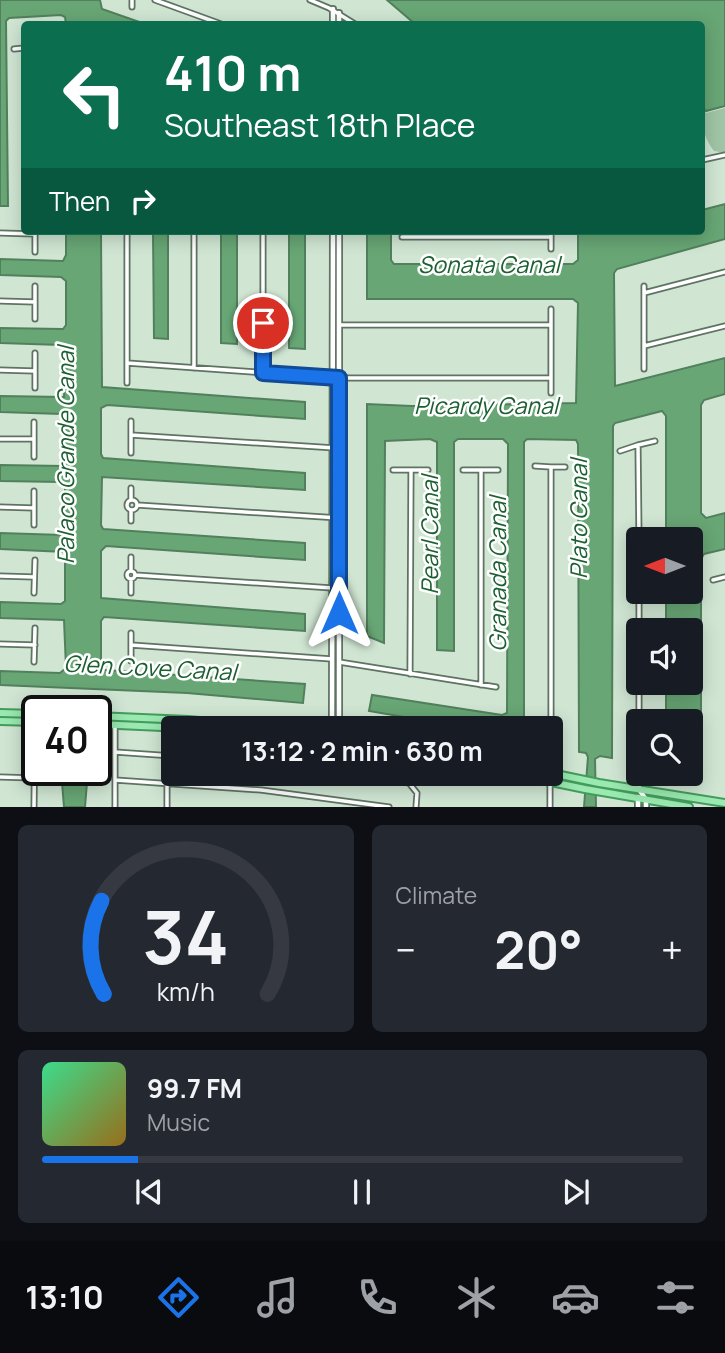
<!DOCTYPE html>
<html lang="en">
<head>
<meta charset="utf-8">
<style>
	body { margin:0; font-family:Manrope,sans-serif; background:#242831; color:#f1f3f6; height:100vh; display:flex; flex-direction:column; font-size:26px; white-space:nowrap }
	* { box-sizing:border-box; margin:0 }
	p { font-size:23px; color:#9ea1a6 }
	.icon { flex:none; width:38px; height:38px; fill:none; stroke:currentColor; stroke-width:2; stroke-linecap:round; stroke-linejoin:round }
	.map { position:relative; height:807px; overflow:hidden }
	.drawer { display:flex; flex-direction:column; gap:18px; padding:18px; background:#0d0f14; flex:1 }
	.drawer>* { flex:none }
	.banner { position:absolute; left:21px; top:21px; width:684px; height:214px; border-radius:7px; box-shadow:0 4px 18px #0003; background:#0b6e4f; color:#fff; overflow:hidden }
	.needle { width:46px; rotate:270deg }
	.buttons { position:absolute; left:626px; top:527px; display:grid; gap:14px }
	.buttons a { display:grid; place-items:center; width:77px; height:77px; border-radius:7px; background:#171b24; box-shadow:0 4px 18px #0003; font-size:35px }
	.speed { position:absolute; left:21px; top:695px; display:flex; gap:14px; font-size:35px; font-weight:700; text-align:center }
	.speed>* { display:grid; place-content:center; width:91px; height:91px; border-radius:50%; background:#171b24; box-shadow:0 4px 18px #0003; line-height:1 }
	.speed .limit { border:4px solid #111; border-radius:10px; background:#fff; color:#111 }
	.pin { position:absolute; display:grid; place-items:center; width:60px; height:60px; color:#fff; margin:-30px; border:4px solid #fff; border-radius:50%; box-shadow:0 2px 7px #0007 }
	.me { position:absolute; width:77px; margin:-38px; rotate:0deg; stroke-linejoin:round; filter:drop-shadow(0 0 5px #0008) }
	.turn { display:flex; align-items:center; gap:24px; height:147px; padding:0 28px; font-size:32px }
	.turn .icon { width:91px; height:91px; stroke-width:2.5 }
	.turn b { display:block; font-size:49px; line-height:60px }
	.then { display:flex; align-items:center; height:66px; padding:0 28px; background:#0003; gap:14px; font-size:26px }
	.big { font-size:52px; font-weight:700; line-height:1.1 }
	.drawer .widget { flex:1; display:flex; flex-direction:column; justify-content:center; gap:10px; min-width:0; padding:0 24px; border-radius:10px; background:#242831 }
	.drawer .dial { align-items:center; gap:0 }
	.dial svg { height:182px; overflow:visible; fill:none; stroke:#363941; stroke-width:7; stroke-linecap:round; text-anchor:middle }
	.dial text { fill:#f1f3f6; stroke:none }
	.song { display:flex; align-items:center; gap:21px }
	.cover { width:84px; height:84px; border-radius:10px; background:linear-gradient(135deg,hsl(150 70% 55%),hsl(40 70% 35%)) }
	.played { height:7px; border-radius:4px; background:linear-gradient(90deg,#1a73e8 15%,#363941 15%) }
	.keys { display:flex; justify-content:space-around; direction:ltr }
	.heat { display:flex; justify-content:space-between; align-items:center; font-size:38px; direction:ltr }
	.drawer .tiles { flex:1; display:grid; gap:18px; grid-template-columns:1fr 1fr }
	.widget:last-child { grid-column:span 2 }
	.trip { position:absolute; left:161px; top:716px; width:402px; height:70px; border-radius:7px; background:#171b24; box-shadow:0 4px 18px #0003; font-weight:700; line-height:70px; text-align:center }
	.tabs { display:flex; height:112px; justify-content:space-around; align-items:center; background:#090b0e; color:#9ea1a6 }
	.tabs .icon { width:49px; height:49px }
	.tabs .on { color:#1a73e8 }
	.tabs b { font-size:32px; color:#f1f3f6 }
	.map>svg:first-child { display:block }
	.green { fill:#a0c5a6 }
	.water { fill:#68a675; stroke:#52805c; stroke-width:2 }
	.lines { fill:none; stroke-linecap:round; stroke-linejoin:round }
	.minor-casing { stroke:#5f7363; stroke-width:7 }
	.tertiary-casing { stroke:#5f7363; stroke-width:8 }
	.primary-casing { stroke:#439c5c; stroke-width:10 }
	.minor { stroke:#fff; stroke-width:3.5 }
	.tertiary { stroke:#fff; stroke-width:4.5 }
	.primary { stroke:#9ae9b0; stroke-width:6 }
	.route-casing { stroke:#114b97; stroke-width:18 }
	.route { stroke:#1a73e8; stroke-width:12 }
	.labels { text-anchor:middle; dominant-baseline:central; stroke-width:5; stroke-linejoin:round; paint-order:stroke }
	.water-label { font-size:23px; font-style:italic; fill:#1c6031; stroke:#fff }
</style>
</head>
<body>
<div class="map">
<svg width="725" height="807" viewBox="0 0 725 807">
	<rect width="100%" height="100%" fill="#d0e6d3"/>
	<!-- green -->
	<path class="green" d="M702,108L706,113L725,108V153L714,151C703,136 702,126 702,108Z"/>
	<!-- water -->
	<path class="water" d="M0,0H100L102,9L145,24H66L65,17L61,15L9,18L6,21L8,206H0Z
		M387,0H725V106L706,111L702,106V24H415Z
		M725,204V239L617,269L614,273L615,386L725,358V394L704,400L701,405V513L706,518L725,513V549L704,554L701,559V773L691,771V721H666V683L691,682V630H666V592H691V539H666V416L662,411L615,423L613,426L612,758L600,756L595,759L596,807H584L588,757L586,753L579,752L578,444L576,440L527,439L524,442V728H468L369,711L372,695L502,715L507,713L508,444L503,439H458L454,442V651L437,650V442L430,439L385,441L384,643L367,636V404L412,406L576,403L578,303L573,299H367V231H391V260L394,264H573L578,260V231H702V210Z
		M66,231H101L102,387L305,402V419L107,405L101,408V454L103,458L305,473V490L102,477L101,525L103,529L305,543V560L106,546L101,551V598L305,614V631L104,617L101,621V667L105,670L305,684L303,703L187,693L0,685V671L60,673L66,668L64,620L0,618V602L61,604L65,601V552L0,549V533L63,535L65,530V485L61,482L0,481V465L64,466L65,417L62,414L0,412V396L64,397L66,350L61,345L0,343V328L63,329L66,325V281L61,277L0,275V259L63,261L66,255Z
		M153,231H168V339L154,338Z
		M221,231H237V344L221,343Z
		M289,231H305V349L289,348Z
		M61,770H88L85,807H64Z"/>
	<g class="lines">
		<defs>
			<path id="minor" d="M155,0L221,24
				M310,0L329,8L355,24
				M132,7V0
				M14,49L24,48
				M702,160L725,155
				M35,231V252
				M127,231V383
				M551,231V249
				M0,233L35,234
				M402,237H551
				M35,286V319
				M644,293L725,272
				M0,301L35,302
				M339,325H551
				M644,346L725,326
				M35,353V388
				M127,363L339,378H551
				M194,368V231
				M644,369V286
				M0,370L35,371
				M263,372V231
				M551,393V309
				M34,422V457
				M131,435L335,448
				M0,439H34
				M620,451L638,445
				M131,453V421
				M535,466L551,467V728
				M551,467H565
				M393,470H428
				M463,470H498
				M34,491V525
				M127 505a5 5 0 1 1 10 0a5 5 0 1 1-10 0Z
				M131,500V488
				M137,505L339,518
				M0,507L34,508
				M131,510V521
				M639,539L638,445L655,441
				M131,557V571
				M127 575a4 4 0 1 1 8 0a4 4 0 1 1-8 0Z
				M135,575L332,588
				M0,576L34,577
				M713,580L725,577
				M34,593L35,560
				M131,593V579
				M639,630V592
				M0,644L35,645
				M131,645L332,659
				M131,661V633
				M34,662L35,628
				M339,662L496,687
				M410,674L411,470
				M481,685V470
				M639,721V682
				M115,725V807
				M115,752L173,756
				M356,774L409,783L417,793L416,807
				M639,774V789
				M0,777L34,778
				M115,780L261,790L389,807
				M550,782V807
				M219,786L232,774
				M34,807L35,722
				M167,807V783"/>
			<path id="tertiary" d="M333,24V9
				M339,24V13
				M339,231V728
				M332,728L333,231
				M639,789L646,800V807
				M638,807V797"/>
			<path id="primary" d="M0,713L37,714
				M96,716L188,720L281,728
				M0,721L37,722
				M96,724L184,728
				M551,773L599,783L725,803
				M512,774L585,789L689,807"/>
		</defs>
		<!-- minor casing -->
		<use href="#minor" class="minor-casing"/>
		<!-- tertiary casing -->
		<use href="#tertiary" class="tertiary-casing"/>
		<!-- primary casing -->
		<use href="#primary" class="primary-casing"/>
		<!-- minor -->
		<use href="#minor" class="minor"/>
		<!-- tertiary -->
		<use href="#tertiary" class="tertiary"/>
		<!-- primary -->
		<use href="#primary" class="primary"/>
	</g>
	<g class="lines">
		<defs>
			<path id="route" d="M263,323V373L339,378V613"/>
		</defs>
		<!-- route casing -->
		<use href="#route" class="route-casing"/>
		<!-- route -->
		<use href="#route" class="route"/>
	</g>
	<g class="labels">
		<!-- water labels -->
		<g class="water-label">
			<text x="489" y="264">Sonata Canal</text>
			<text x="486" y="405">Picardy Canal</text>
			<text transform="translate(65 455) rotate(-90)">Palaco Grande Canal</text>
			<text transform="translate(578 519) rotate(-90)">Plato Canal</text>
			<text transform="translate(429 535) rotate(-90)">Pearl Canal</text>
			<text transform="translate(497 574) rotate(-90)">Granada Canal</text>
			<text transform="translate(150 667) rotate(3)">Glen Cove Canal</text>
		</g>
	</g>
</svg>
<div class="buttons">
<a><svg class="needle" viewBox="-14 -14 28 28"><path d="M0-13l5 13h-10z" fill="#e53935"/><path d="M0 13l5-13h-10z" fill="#9ea1a6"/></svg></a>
<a><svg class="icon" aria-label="sound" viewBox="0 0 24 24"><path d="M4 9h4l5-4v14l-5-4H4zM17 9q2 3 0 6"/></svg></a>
<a><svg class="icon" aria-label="search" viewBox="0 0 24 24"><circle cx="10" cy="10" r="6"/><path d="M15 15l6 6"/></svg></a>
</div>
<div class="speed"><div class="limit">40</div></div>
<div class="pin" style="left:263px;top:323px;background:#d93025"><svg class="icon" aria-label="arrive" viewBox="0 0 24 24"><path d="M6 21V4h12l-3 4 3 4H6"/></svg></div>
<svg class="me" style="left:339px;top:613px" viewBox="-20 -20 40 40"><path d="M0-17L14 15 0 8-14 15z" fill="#1a73e8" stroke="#fff" stroke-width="4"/></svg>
<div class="trip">13:12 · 2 min · 630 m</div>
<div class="banner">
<div class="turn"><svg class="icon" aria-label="left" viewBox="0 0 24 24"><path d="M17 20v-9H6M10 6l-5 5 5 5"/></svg><div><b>410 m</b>Southeast 18th Place</div></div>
<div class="then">Then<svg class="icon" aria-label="right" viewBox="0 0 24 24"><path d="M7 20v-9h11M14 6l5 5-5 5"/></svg></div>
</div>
</div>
<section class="drawer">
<div class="tiles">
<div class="widget dial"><svg viewBox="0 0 100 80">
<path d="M14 69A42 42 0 1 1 86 69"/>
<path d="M14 69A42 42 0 0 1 13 28" stroke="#1a73e8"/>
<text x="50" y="56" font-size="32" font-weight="700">34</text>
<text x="50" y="72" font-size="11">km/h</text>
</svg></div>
<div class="widget"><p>Climate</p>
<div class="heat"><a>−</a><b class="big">20°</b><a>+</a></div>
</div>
<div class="widget">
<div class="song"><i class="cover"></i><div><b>99.7 FM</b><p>Music</p></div></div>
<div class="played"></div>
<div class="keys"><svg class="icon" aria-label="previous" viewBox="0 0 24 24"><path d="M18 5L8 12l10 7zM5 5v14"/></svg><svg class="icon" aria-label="pause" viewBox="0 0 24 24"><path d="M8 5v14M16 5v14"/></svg><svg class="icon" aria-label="next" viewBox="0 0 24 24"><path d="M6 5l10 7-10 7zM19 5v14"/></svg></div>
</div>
</div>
</section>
<nav class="tabs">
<b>13:10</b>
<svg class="icon on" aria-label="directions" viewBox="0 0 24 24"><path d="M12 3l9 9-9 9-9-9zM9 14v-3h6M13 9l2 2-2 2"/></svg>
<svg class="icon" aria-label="music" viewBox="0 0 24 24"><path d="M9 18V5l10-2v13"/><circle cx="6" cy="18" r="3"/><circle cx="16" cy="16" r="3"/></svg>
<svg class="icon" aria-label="phone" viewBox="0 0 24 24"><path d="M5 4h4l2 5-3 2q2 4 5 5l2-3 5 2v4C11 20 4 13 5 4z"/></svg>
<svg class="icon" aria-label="climate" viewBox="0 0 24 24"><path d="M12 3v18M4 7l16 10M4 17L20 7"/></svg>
<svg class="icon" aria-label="car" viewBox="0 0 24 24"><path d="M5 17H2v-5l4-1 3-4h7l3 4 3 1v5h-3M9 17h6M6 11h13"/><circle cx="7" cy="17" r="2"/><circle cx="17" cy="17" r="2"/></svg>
<svg class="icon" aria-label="filters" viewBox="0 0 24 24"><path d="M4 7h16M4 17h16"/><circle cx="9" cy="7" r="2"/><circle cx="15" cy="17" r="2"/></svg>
</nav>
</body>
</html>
